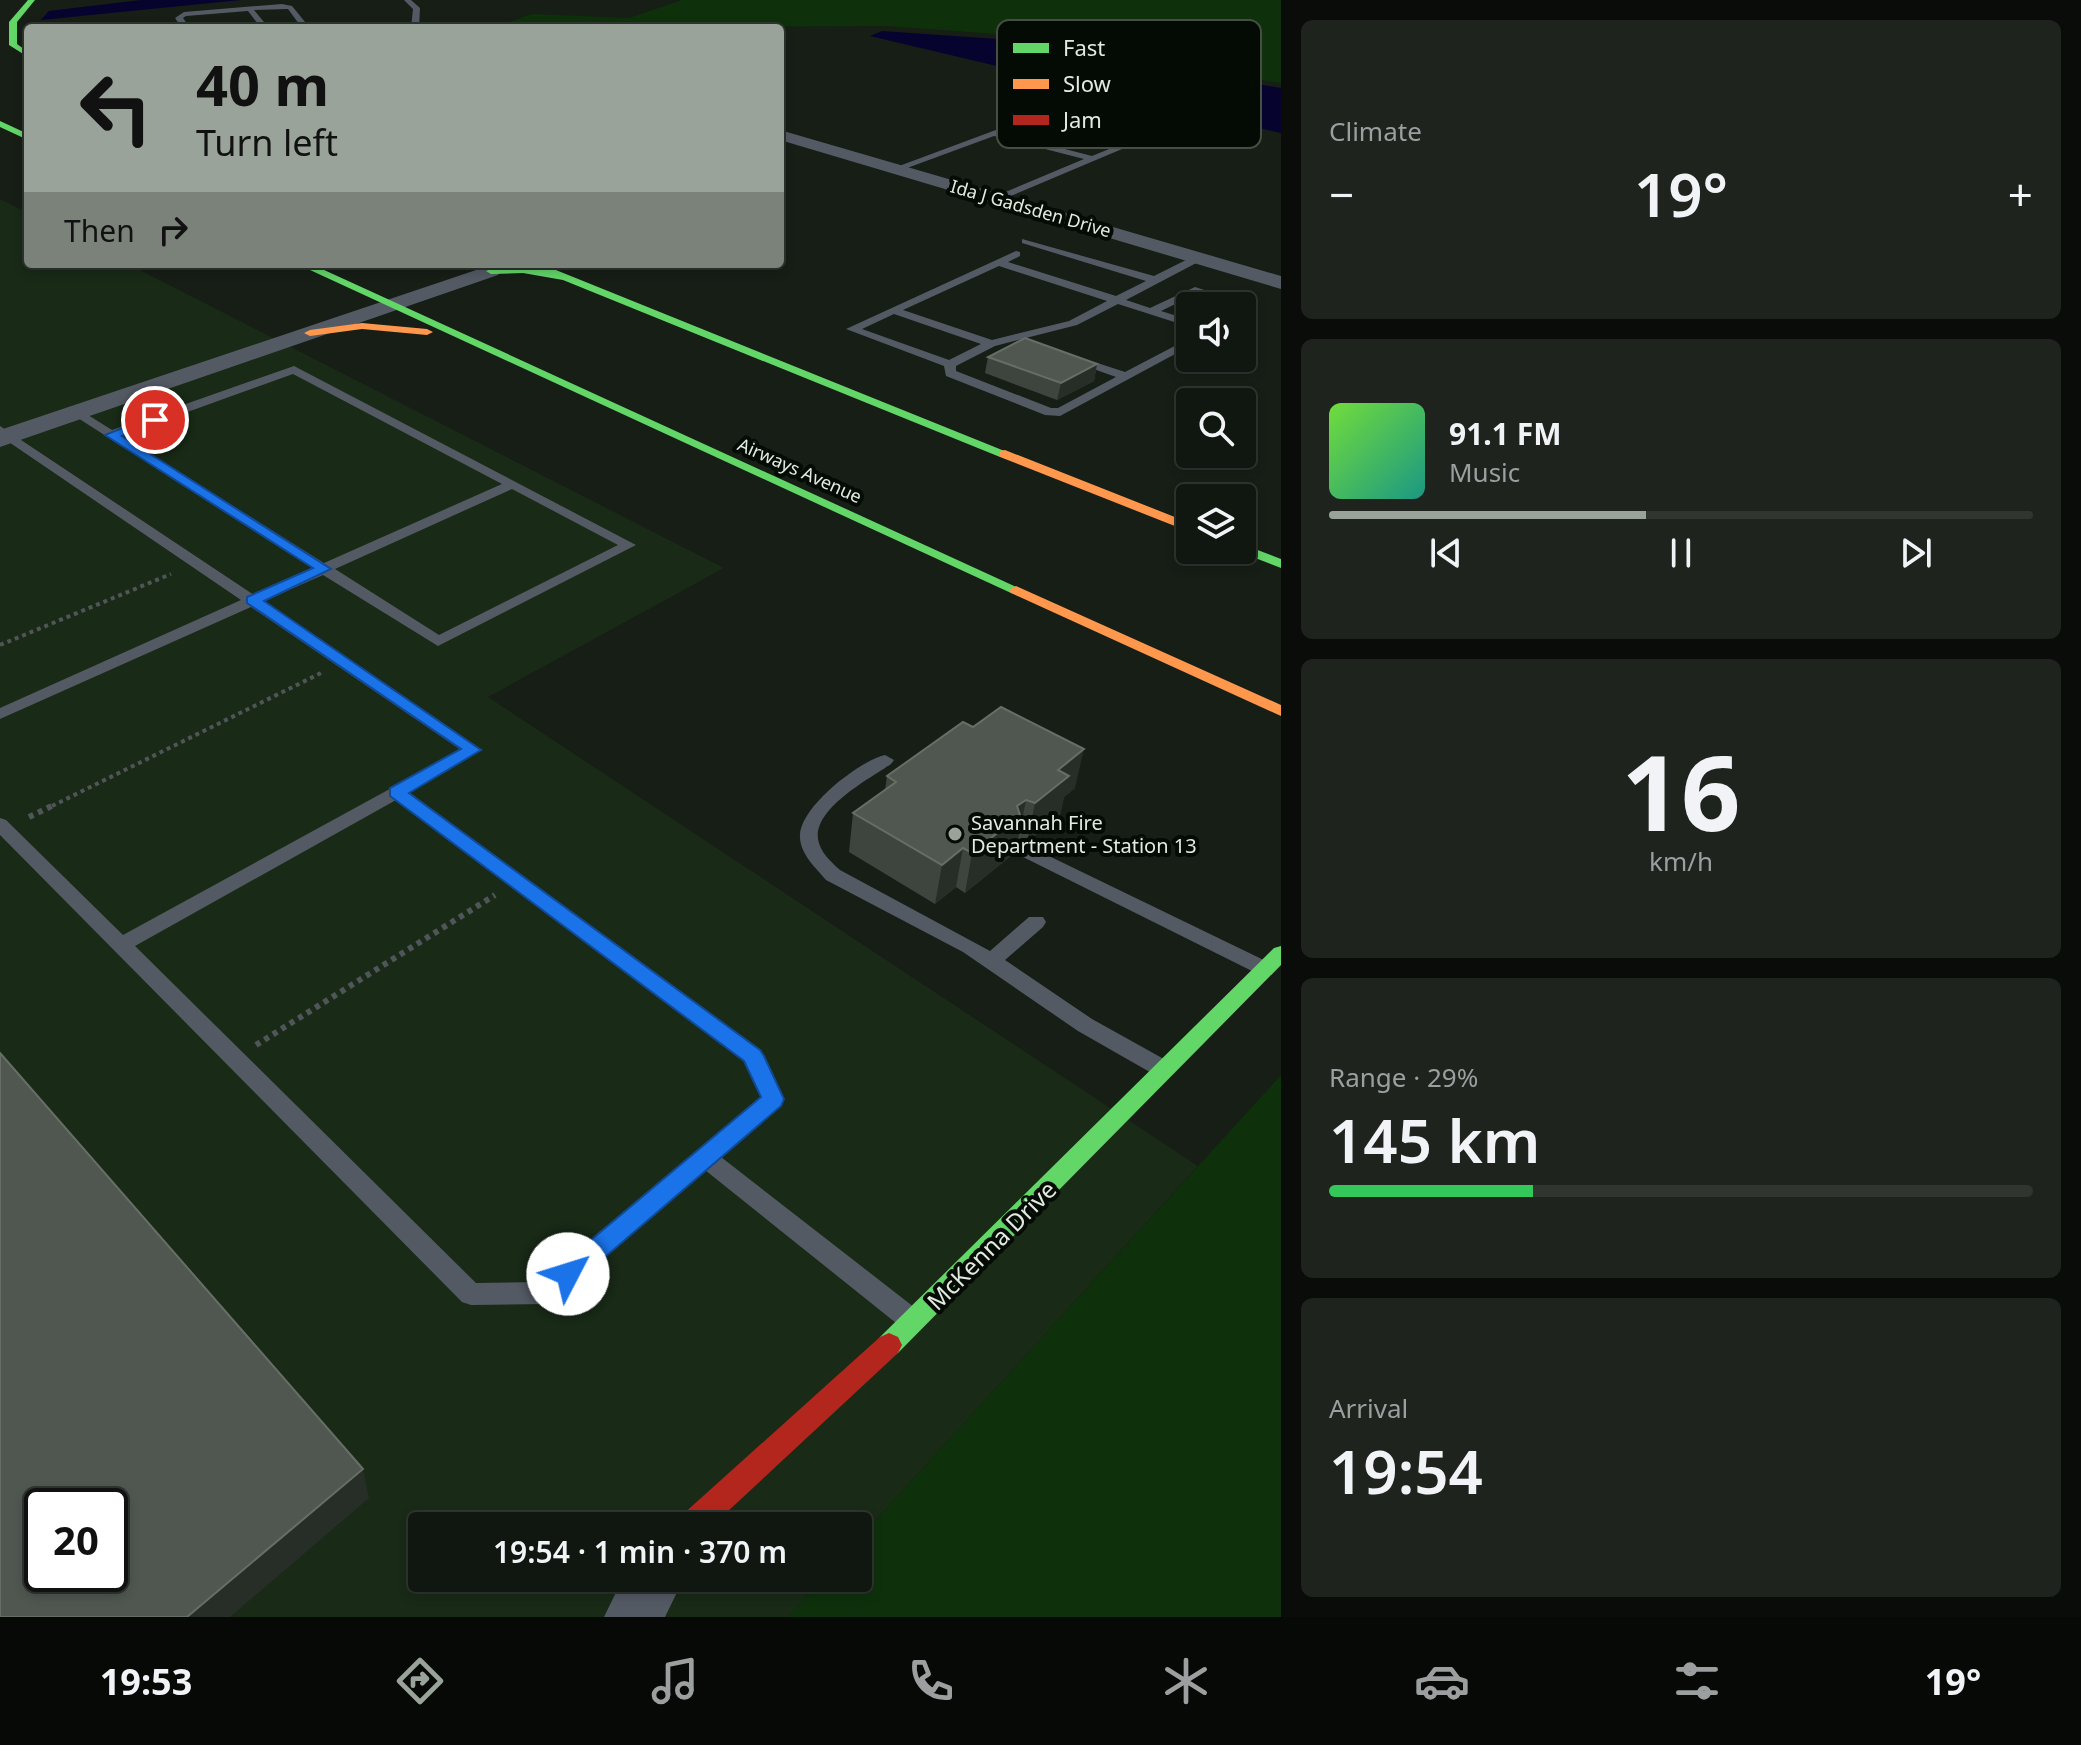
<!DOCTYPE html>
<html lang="en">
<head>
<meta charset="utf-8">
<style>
	body { margin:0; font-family:"Noto Sans",sans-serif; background:#1e231e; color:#f1f3f6; height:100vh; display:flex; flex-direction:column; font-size:30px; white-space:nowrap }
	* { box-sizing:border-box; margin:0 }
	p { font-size:26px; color:#9c9f9f }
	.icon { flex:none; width:44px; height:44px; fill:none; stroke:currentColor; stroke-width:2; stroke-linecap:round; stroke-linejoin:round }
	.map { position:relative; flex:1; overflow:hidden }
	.panel { display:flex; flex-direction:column; gap:20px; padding:20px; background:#090c09; width:800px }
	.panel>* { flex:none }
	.banner { position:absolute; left:24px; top:24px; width:760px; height:244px; border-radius:8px; box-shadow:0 4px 12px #0003,0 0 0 2px #303530; background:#9aa399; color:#111; overflow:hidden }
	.fabs { position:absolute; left:1176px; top:292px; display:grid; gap:16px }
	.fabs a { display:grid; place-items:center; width:80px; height:80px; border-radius:8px; background:#101610; box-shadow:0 4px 12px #0003,0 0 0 2px #303530; font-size:40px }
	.speed { position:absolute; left:24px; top:1488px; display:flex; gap:16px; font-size:40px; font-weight:700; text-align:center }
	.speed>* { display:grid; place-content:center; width:104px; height:104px; border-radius:50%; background:#101610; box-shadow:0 4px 12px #0003,0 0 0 2px #303530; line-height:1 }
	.speed .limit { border:4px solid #111; border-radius:12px; background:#fff; color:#111 }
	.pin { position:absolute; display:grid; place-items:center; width:68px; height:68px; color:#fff; margin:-34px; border:4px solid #fff; border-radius:50%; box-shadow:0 2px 8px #0007 }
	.me { position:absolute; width:88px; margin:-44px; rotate:50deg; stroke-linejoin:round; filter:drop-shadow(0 0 6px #0008) }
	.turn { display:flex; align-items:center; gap:28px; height:168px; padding:0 40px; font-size:36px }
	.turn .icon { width:104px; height:104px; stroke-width:2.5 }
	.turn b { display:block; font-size:56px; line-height:68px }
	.then { display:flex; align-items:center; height:76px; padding:0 40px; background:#0003; gap:16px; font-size:30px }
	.big { font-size:60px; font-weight:600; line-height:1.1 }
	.panel .card { flex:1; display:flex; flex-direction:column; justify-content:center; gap:12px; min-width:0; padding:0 28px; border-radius:12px; background:#1e231e }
	.panel .dial { align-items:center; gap:0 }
	.dial b { font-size:104px; line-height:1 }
	.song { display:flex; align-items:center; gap:24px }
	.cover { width:96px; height:96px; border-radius:12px; background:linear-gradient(135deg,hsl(100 70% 55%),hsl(170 70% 35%)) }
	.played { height:8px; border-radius:4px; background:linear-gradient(90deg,#9aa399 45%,#303530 45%) }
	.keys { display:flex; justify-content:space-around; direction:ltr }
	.heat { display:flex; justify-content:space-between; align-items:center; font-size:44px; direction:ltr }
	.charge { height:12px; border-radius:6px; background:linear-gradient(90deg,#34c759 29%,#303530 0) }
	.trip { position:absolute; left:408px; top:1512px; width:464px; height:80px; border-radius:8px; background:#101610; box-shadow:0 4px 12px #0003,0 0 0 2px #303530; font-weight:600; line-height:80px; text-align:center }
	.dock { display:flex; height:128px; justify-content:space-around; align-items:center; background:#060906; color:#9c9f9f }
	.dock .icon { width:56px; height:56px }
	.dock .selected { color:#9aa399 }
	.dock b { font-size:36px; color:#f1f3f6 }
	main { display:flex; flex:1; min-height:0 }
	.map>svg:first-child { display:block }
	.built { fill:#192a17; fill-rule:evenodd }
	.green { fill:#0e310c }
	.water { fill:#06032f }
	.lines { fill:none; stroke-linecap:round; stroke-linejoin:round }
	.path-far1 { stroke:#50555a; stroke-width:4; stroke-dasharray:4 4; stroke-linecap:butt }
	.path { stroke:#50555a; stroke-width:6; stroke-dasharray:5 5; stroke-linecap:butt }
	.lane { fill:#545a64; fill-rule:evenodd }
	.street { fill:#545a64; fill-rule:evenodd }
	.fast { fill:#63d668; fill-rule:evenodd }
	.slow { fill:#ff974d; fill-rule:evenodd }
	.jam { fill:#b3261e; fill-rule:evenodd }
	.wall { fill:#3e453e }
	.shaded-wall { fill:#272e27 }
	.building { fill:#505750; stroke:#666e66; stroke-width:2; fill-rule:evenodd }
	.route { fill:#1a73e8; stroke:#114b97; stroke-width:2 }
	.poi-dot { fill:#9aa399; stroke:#040a04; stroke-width:3 }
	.labels { text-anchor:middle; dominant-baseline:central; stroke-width:8; stroke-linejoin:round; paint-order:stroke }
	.far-street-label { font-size:18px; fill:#e1ebe0; stroke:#040a04 }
	.poi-label { font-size:20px; fill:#e1ebe0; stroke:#040a04; text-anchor:start }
	.near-street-label { font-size:24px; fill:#e1ebe0; stroke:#040a04 }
	.key { fill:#040a04; stroke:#464e46; stroke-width:2 }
	.key-label { font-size:22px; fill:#e1ebe0 }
</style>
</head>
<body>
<main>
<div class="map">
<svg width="1281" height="1617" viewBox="0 0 1281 1617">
	<rect width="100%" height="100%" fill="#161e16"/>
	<!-- built -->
	<path class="built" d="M0,199L28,213V264H128L724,568L488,697L1198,1166L858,1540V1526H422V1578H823L788,1617H0ZM42,1506H110V1574H42Z"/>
	<!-- green -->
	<path class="green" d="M682,0H1281V83L1193,68L1176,47L887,26L514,28L509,22L532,14L629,18Z
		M1281,1075V1617H788L823,1578H858V1540Z"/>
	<!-- water -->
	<path class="water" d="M141,0H241L41,20L49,11Z
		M882,31L1143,49L1160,54L1188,73L1281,88V133L870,36Z"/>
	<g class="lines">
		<!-- path-far1 -->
		<path class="path-far1" d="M0,645L171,574
			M52,806L321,673"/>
		<!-- path -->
		<path class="path" d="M29,817L56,804
			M256,1045L495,895"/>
		<!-- lane -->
		<path class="lane" d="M404,0H411L420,8L419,28H411L413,9Z
			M282,4L292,6L310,28H302L288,9L254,10L269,28H261L248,11L186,16L183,18L190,28H182L175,18L184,12Z
			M1085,97L1186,122L999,201L996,200V196L1084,159L994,136L899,171L891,169ZM1086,102L1173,123L1092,156L1002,133Z
			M1022,239L1154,276L1194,256H1202V260L1126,300L1150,308L1195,287L1257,307L1242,316V306L1196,294L1161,311L1190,320V327L1118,304L1077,325L995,346L956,366V371L1051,408H1058L1116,377L1071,361V357H1079L1125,372L1190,338V346L1060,416L1045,415L946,376L944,366L846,329L1016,251L1020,252V256L1008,262L1116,296L1146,281L1022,243ZM999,266L1107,301L1069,321L992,340L903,310ZM894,314L981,344L949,360L862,329Z
			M294,366L636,545L438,646L323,575L264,601L482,750L409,793L761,1050L784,1099L781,1105L721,1157L919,1311L923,1319L919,1327L910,1330L901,1327L705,1170L554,1301L545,1304L471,1305L462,1302L0,835V818L6,820L123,935L461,750L251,607L0,719V708L241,600L0,436V426L254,595L313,568L70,413L80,410L112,430ZM293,374L502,484L324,563L121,436ZM512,489L618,545L439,635L335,569ZM396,800L745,1061L761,1097L540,1282L476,1283L135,946Z
			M885,755L894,760L891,764C869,779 814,808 818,839C820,852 831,862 840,870L990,951L1029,917H1043L1046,922L1043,927L1005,960L1092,1019L1171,1063L1174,1069L1171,1075L1163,1077L1155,1075L1078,1031L963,952L826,880C816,868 801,855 800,838C797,809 859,761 885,755Z
			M1020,842L1272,964L1275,969L1272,974H1258L1013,852L1011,848Z"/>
		<!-- street -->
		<path class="street" d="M780,130L1281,276V289L780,140Z
			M491,265L498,267L502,271L498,275L0,447V430Z
			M623,1578H684L665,1617H604Z"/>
		<!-- fast -->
		<path class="fast" d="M28,0H35L17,22V44L28,52V57L9,45V22Z
			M0,121L28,134V140L0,127Z
			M297,264H311L1023,590L1016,594L1011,593Z
			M527,264H541L1012,454L1000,457L563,280L523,273L491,274L486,271C500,264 522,267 538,270Z
			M1242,544L1281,559V568L1237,551L1242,550Z
			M1281,946V965L898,1353L889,1357L880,1353L876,1345L880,1337L1274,948Z"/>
		<!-- slow -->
		<path class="slow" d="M362,323L427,329L433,332L427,335L362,329L310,336L304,333L310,330Z
			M1005,450L1190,523V532L1000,457V451Z
			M1016,586L1281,705V716L1011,593L1009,590Z"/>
		<!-- jam -->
		<path class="jam" d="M889,1333L898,1337L902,1345L898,1353L712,1526H677L681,1516L880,1337Z"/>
	</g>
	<!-- wall -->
	<path class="wall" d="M988,357L1097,364L1094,381L1057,400L985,373Z
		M887,776L1075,788L1064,797L1060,815L1027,842L1018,840L1014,842L1012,855L965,893L956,887L935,904L849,852L853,813L885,790Z"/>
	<!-- shaded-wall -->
	<path class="shaded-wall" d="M1097,364L1094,381L1057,400L1061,383Z
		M1084,749L1075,788L1064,797L1060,815L1027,842L1035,803L1058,770Z
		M1026,800L1018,840L1014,842L1012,855L965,893L972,853L1017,806Z
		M963,848L956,887L935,904L942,865Z
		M363,1469L369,1498L230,1617H187Z"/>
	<!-- building -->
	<path class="building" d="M1025,338L1097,364L1061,383L988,357Z
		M1001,707L1084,749L1058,770L1069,776L1035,803L1026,800L1017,806L1020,815L972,853L963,848L942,865L853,813L896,782L887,776L963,722L973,727Z
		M0,1053L363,1469L187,1617H0ZM42,1506H110V1574H42Z"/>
	<!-- route -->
	<path class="route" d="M150,417L161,420L122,436L331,569L264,601L481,750L409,793L760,1050L764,1056L784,1099L781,1106L577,1281L568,1284L560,1281L556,1274L560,1266L761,1097L744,1061L390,796V788L461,749L247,603V597L313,568L105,435Z"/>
	<!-- markers -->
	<circle class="poi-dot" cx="955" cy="834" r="8"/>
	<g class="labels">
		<!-- far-street labels -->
		<g class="far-street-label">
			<text transform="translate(1031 208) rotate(16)">Ida J Gadsden Drive</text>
			<text transform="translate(800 470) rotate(24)">Airways Avenue</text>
		</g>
		<!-- poi labels -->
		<g class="poi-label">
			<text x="971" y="822">Savannah Fire<tspan x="971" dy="23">Department - Station 13</tspan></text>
		</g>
		<!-- near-street labels -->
		<g class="near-street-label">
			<text transform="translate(991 1245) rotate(-45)">McKenna Drive</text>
		</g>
	</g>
	<!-- legend -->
	<rect x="997" y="20" width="264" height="128" rx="12" class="key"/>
	<rect x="1013" y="43" width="36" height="10" fill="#63d668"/>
	<rect x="1013" y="79" width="36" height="10" fill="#ff974d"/>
	<rect x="1013" y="115" width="36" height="10" fill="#b3261e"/>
	<g class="key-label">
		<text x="1063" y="56">Fast</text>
		<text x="1063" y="92">Slow</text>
		<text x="1063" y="128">Jam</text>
	</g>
</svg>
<div class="fabs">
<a><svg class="icon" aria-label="sound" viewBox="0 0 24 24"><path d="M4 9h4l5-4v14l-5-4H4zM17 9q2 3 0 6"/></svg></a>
<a><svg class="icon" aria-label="search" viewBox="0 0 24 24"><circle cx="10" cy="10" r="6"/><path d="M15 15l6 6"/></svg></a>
<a><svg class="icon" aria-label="layers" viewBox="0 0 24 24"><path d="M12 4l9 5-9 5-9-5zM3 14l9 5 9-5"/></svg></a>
</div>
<div class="speed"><div class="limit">20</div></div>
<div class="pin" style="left:155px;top:420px;background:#d93025"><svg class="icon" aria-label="arrive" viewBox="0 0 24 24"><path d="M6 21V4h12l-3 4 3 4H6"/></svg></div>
<svg class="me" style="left:568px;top:1274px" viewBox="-20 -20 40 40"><circle r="19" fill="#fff"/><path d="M0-13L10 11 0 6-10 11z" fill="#1a73e8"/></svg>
<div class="trip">19:54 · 1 min · 370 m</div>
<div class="banner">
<div class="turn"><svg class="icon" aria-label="left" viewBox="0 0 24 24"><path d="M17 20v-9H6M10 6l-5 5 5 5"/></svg><div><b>40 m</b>Turn left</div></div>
<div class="then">Then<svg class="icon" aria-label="right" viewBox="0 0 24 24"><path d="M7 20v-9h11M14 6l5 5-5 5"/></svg></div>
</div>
</div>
<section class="panel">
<div class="card"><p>Climate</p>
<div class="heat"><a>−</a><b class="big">19°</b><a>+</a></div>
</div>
<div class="card">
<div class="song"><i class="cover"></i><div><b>91.1 FM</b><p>Music</p></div></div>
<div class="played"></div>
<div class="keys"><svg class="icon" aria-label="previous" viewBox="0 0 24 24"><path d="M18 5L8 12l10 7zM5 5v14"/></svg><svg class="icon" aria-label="pause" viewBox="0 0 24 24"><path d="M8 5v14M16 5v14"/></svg><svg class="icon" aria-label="next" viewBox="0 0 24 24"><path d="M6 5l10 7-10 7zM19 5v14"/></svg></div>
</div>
<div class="card dial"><b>16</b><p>km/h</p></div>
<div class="card"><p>Range · 29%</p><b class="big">145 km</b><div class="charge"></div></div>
<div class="card"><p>Arrival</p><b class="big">19:54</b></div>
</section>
</main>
<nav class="dock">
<b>19:53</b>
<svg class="icon selected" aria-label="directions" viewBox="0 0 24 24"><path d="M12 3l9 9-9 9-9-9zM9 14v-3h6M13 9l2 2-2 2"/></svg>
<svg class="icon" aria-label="music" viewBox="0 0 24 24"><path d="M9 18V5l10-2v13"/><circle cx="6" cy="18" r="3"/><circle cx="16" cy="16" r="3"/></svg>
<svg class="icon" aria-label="phone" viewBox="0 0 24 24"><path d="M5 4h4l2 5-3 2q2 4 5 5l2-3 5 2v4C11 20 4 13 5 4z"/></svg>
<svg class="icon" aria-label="climate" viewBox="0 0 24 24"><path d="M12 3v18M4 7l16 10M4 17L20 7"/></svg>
<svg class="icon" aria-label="car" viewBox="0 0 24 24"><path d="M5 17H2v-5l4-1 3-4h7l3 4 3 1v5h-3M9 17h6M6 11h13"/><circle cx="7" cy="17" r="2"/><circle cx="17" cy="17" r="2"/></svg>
<svg class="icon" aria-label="filters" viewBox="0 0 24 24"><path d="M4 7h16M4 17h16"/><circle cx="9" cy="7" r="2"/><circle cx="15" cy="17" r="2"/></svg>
<b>19°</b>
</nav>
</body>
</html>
